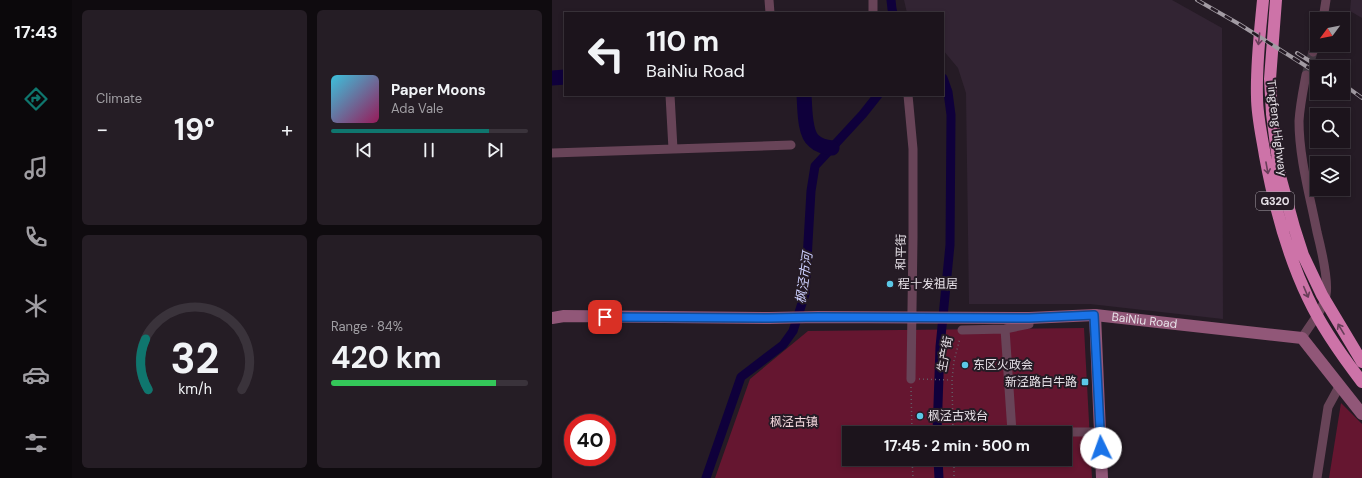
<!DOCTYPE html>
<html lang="en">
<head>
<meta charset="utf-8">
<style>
	body { margin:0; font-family:"DM Sans","Noto Sans SC",sans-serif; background:#251d25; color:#f1f3f6; height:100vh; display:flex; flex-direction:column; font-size:15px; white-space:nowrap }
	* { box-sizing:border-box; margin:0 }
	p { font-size:13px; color:#a09ea3 }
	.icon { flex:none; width:22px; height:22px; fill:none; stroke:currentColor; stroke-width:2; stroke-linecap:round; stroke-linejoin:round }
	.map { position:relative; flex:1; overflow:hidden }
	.sheet { display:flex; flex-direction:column; gap:10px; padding:10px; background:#0f0b0f; width:480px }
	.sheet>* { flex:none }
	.hud { position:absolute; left:12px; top:12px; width:380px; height:84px; border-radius:0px; box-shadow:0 2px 6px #0003,0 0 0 1px #3a333b; background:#1c141c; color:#f1f3f6; overflow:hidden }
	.needle { width:26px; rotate:238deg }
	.tools { position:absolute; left:758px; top:12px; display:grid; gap:8px }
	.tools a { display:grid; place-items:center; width:40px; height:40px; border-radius:0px; background:#1c141c; box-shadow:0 2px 6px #0003,0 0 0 1px #3a333b; font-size:20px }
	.speed { position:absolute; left:12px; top:414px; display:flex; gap:8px; font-size:20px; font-weight:700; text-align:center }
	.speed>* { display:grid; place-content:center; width:52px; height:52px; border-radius:50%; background:#1c141c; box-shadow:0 2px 6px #0003,0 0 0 1px #3a333b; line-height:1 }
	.speed .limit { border:6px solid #d22; background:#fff; color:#111 }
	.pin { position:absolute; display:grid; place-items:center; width:34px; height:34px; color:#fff; margin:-17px; border-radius:8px; box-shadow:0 2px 6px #0006 }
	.me { position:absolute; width:44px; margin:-22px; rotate:357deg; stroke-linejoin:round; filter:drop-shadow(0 0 3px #0008) }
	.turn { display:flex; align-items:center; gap:14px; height:84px; padding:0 16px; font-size:18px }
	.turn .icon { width:52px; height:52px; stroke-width:2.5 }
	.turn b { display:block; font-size:28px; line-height:34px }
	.big { font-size:30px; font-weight:700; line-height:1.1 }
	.sheet .tile { flex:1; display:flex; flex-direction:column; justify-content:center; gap:6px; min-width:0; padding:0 14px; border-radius:6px; background:#251d25 }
	.sheet .dial { align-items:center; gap:0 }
	.dial svg { height:104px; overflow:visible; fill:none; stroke:#3a333b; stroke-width:7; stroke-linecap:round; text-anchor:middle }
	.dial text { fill:#f1f3f6; stroke:none }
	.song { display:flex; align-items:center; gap:12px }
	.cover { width:48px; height:48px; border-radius:6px; background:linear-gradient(135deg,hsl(190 70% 55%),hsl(330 70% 35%)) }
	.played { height:4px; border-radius:2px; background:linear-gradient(90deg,#0f766e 80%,#3a333b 80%) }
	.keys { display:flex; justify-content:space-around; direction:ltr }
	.heat { display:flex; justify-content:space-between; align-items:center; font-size:22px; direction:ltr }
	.charge { height:6px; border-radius:3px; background:linear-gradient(90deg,#34c759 84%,#3a333b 0) }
	.sheet .tiles { flex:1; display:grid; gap:10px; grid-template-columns:repeat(2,1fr) }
	.trip { position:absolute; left:290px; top:426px; width:230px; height:40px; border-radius:0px; background:#1c141c; box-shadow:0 2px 6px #0003,0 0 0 1px #3a333b; font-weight:700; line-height:40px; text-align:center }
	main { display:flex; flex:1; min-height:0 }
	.tabs { display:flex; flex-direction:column; width:72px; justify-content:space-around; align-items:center; background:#0b080b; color:#a09ea3 }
	.tabs .icon { width:28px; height:28px }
	.tabs .active { color:#0f766e }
	.tabs b { font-size:18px; color:#f1f3f6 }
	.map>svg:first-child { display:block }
	.built { fill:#322433 }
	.green { fill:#651630; fill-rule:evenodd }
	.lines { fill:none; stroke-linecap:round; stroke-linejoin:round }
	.canal { stroke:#0f003b; stroke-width:9 }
	.river { stroke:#0f003b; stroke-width:15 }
	.street-tunnel { stroke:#423942; stroke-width:9; stroke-dasharray:9 4.5; stroke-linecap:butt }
	.path { stroke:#645b65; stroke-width:1.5; stroke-dasharray:1 3; stroke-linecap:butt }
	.street { stroke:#684458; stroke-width:9 }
	.secondary { stroke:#915778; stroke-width:12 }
	.highway { stroke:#cd73a8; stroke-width:12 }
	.rail-casing { stroke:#a29ba3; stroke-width:4 }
	.rail { stroke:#251b25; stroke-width:2.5; stroke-dasharray:8; stroke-linecap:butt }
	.oneway { stroke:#683e59 }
	.route-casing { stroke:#114b97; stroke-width:10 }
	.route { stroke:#1a73e8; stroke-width:7 }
	.poi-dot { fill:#5bc8e7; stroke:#251b25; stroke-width:1.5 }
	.labels { text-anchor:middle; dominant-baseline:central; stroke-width:4; stroke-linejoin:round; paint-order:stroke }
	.shield { fill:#251b25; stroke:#aca5ad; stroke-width:1 }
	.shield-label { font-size:11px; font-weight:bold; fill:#e6e0e7 }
	.street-label { font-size:12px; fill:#e6e0e7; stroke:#251b25 }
	.poi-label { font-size:12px; fill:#e6e0e7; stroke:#251b25; text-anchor:start }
	.park-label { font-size:12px; fill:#f7dbe0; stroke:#251b25 }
	.water-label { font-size:13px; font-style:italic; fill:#cbcefc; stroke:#251b25 }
</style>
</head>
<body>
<main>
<nav class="tabs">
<b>17:43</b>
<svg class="icon active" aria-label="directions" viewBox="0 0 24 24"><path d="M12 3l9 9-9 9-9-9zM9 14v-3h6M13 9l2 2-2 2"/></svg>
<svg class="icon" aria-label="music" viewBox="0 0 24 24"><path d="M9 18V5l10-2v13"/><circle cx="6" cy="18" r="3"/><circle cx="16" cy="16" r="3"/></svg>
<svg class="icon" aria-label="phone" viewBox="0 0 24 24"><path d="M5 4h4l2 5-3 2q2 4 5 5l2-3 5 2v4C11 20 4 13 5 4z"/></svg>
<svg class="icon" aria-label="climate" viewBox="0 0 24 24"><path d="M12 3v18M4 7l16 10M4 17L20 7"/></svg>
<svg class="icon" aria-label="car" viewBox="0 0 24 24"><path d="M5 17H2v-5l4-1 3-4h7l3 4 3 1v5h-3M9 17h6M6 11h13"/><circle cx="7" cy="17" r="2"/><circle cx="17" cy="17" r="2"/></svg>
<svg class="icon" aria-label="filters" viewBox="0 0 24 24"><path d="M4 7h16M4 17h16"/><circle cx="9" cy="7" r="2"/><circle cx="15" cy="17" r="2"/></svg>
</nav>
<section class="sheet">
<div class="tiles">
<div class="tile"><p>Climate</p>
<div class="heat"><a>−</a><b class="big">19°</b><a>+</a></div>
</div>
<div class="tile">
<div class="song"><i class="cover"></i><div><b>Paper Moons</b><p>Ada Vale</p></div></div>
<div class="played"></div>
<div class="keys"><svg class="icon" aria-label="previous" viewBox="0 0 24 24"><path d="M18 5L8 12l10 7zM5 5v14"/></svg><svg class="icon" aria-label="pause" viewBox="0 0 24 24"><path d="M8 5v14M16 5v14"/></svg><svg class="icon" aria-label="next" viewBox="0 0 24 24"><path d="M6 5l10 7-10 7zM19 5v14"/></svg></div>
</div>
<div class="tile dial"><svg viewBox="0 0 100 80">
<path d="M14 69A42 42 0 1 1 86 69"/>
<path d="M14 69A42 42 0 0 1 12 30" stroke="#0f766e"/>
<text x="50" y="56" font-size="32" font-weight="700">32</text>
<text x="50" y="72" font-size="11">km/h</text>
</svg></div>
<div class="tile"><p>Range · 84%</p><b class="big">420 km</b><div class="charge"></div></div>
</div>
</section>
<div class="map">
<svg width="810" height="478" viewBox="0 0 810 478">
	<rect width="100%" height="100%" fill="#251b25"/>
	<!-- built -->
	<path class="built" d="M352,0H620L670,28L671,319L538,304H417L414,93L406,68L391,50V13H355Z
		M799,0H810V18L798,11Z"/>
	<!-- green -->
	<path class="green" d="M532,328L540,478H163L198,379L256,331ZM297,433H513V459H297Z
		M789,403L810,424V478H777Z"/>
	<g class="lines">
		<!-- canal -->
		<path class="canal" d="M339,0L340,9L341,13
			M385,433L388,347L398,245L399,115L396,92L391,78
			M386,459L387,478
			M154,478L189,377L231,345L241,331L253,294L259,191L263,166L311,114L326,95"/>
		<!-- river -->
		<path class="river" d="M0,78L13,77
			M252,95C253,107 252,133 262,141C267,146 273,147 280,148"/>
		<!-- street-tunnel -->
		<path class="street-tunnel" d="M754,75L761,52"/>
		<!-- path -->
		<path class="path" d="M367,379L399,380
			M359,387L360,433
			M401,433L400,380L402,361L408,338
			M360,459L361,478
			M402,459V478"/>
		<!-- street -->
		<path class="street" d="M217,0L218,13
			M321,0V13
			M771,19L774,0
			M761,52L765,39
			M118,95L121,149
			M356,95L361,149V238L359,379
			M0,153L239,145
			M453,329L460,432H548
			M410,330L453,329L477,324V318
			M750,338C758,324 771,311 774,295C777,280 769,248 765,232C758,196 747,158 747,121C748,105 751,91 754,75
			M765,478L776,407L788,385"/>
		<!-- secondary -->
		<g class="secondary">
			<path d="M543,315L550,478"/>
			<path id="s1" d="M0,318L12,316L217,318L266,317L477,318L543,315L750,338L810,414"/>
		</g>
		<!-- highway -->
		<path class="highway" d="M711,0C708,32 704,64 705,97C705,116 710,137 713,156C722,205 735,254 756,298C770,328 790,356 810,382
			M724,0L718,79L720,114L728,176L742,227L751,255L770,295L810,362"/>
		<defs>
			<path id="rail" d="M645,0L687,24L765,73
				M745,53L767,67
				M791,84L810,98"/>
		</defs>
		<!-- rail casing -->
		<use href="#rail" class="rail-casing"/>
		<!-- rail -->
		<use href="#rail" class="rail"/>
	</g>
	<!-- one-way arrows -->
	<defs><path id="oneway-shaft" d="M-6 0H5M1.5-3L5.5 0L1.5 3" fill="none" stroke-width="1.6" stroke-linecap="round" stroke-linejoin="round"/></defs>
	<g class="oneway">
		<use href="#oneway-shaft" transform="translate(707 39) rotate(96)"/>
		<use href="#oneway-shaft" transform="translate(715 168) rotate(80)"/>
		<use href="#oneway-shaft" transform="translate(754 292) rotate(67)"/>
		<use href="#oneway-shaft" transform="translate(789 329) rotate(-121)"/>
	</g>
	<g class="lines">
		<defs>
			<path id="route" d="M53,317L217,318L266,317L477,318L542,315L549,448"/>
		</defs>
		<!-- route casing -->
		<use href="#route" class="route-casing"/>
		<!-- route -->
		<use href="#route" class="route"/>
	</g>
	<!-- markers -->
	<g class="poi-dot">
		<circle cx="338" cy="284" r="4"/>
		<circle cx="413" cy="365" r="4"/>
		<rect x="529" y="378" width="8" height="8" rx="2"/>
		<circle cx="368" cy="416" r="4"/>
	</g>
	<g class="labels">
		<!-- shield labels -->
		<rect class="shield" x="704" y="192" width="38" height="18" rx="3"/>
		<g class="shield-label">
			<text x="723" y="201">G320</text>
		</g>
		<!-- street labels -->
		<g class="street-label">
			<text transform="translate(725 128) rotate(83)">Tingfeng Highway</text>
			<text transform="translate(349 252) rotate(-89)">和平街</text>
			<text stroke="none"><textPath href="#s1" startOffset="593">BaiNiu Road</textPath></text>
			<text transform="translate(393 354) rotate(-79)">生产街</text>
		</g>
		<!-- poi labels -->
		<g class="poi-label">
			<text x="346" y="284">程十发祖居</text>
			<text x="421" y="365">东区火政会</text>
			<text x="525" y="382" text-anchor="end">新泾路白牛路</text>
			<text x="376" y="416">枫泾古戏台</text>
		</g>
		<!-- park labels -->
		<g class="park-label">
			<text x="242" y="422">枫泾古镇</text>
		</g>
		<!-- water labels -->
		<g class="water-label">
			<text transform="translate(252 278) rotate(-82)">枫泾市河</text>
		</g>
	</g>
</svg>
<div class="tools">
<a><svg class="needle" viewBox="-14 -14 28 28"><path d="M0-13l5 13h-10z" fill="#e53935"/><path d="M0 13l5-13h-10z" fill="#a09ea3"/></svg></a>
<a><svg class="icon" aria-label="sound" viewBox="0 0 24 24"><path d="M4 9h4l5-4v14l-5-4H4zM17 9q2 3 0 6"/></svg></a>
<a><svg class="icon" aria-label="search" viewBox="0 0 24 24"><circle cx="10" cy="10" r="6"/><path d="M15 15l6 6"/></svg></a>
<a><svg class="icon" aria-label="layers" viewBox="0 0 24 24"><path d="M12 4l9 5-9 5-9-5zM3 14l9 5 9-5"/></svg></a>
</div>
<div class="speed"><div class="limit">40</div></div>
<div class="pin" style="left:53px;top:317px;background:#d93025"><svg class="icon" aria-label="arrive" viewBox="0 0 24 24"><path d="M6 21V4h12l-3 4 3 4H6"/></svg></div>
<svg class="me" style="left:549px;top:448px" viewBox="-20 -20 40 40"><circle r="19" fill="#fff"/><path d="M0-13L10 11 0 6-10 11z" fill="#1a73e8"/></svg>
<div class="trip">17:45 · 2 min · 500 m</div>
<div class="hud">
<div class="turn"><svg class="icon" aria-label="left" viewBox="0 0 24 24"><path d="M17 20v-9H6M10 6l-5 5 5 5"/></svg><div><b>110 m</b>BaiNiu Road</div></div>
</div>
</div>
</main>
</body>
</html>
